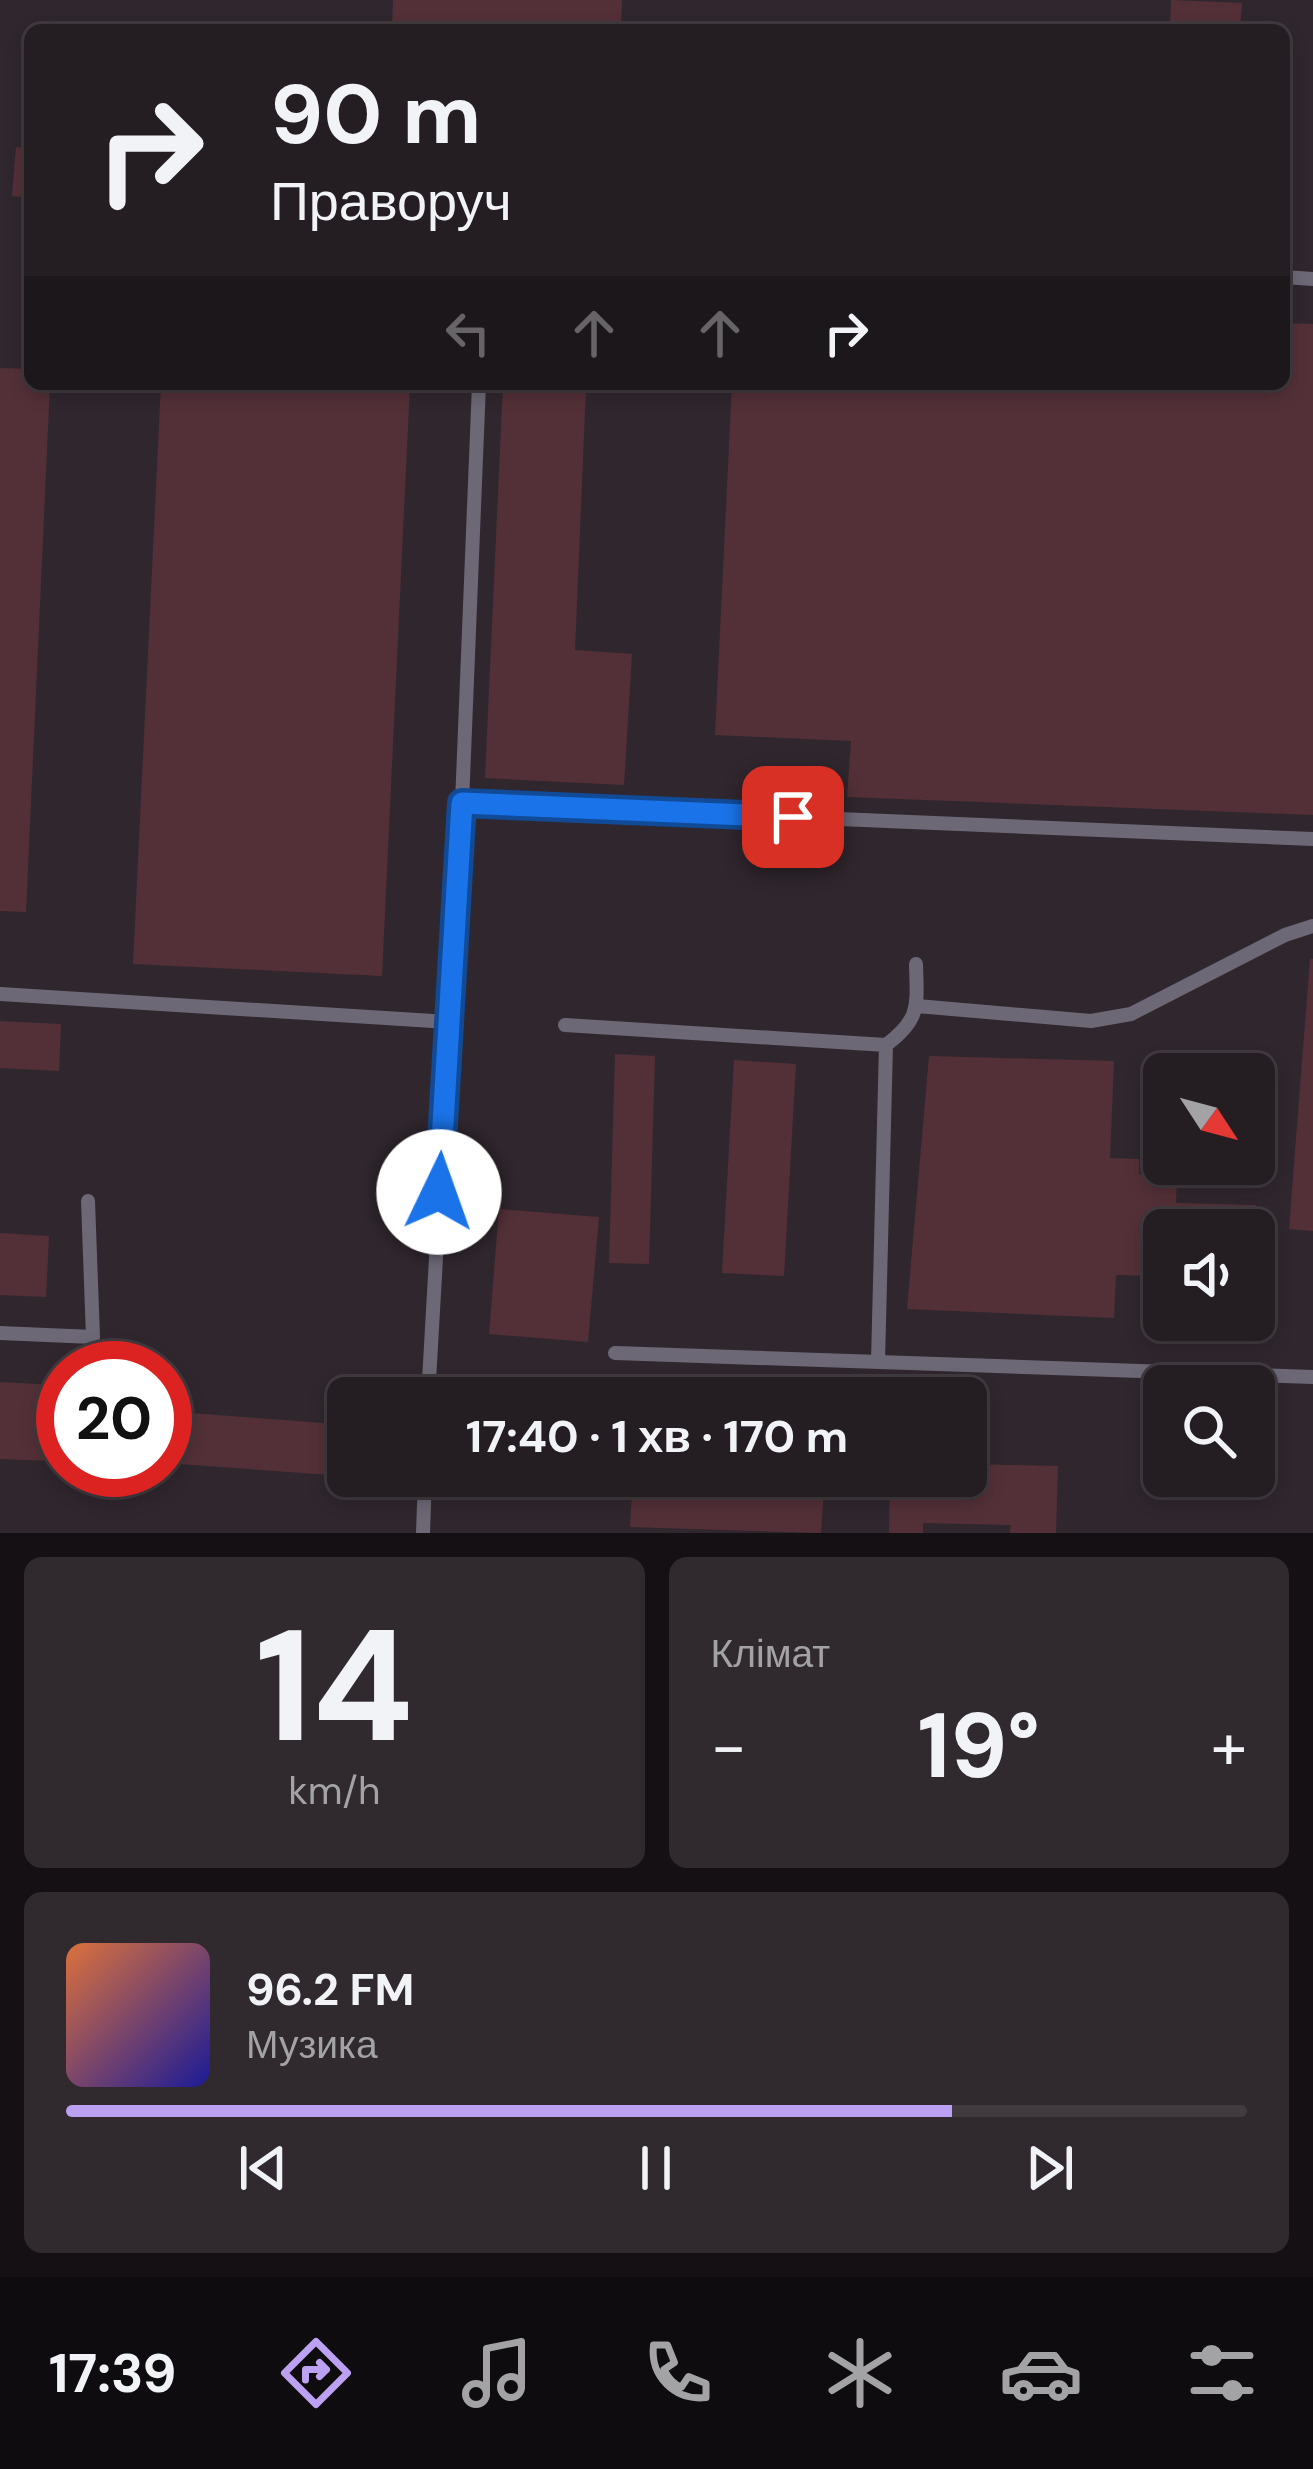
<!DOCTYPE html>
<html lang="uk">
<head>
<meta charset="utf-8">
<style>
	body { margin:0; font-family:"DM Sans",sans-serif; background:#302a2f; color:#f1f3f6; height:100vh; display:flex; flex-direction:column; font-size:45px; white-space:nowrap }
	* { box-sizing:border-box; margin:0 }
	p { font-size:39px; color:#a3a2a5 }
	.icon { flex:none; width:66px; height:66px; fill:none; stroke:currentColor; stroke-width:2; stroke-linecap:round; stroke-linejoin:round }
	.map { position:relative; height:1533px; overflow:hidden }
	.details { display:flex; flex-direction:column; gap:24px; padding:24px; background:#141013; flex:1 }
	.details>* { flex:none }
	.top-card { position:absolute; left:24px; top:24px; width:1266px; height:366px; border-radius:18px; box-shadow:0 6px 18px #0003,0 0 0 3px #413b40; background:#241d22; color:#f1f3f6; overflow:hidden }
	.needle { width:78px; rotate:126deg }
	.fabs { position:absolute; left:1143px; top:1053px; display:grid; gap:24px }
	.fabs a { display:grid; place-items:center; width:132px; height:132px; border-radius:18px; background:#241d22; box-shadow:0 6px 18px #0003,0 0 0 3px #413b40; font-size:60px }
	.speed { position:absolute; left:36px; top:1341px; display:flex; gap:24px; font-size:60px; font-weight:700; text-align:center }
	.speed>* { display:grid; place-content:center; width:156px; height:156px; border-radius:50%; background:#241d22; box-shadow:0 6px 18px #0003,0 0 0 3px #413b40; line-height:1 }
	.speed .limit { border:18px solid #d22; background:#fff; color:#111 }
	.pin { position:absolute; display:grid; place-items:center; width:102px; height:102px; color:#fff; margin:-51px; border-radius:24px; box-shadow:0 6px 18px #0006 }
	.me { position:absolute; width:132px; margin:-66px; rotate:3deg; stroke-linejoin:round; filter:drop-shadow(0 0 9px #0008) }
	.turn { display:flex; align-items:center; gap:42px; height:252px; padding:0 48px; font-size:54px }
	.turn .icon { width:156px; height:156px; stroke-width:2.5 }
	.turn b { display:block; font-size:84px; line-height:102px }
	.lanes { display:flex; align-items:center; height:114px; padding:0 48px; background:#0003; justify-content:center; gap:60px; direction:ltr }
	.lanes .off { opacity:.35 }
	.big { font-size:90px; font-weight:700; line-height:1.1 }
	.details .tile { flex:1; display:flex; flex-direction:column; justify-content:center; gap:18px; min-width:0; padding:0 42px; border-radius:18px; background:#302a2f }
	.details .dial { align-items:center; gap:0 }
	.dial b { font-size:156px; line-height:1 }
	.song { display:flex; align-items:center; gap:36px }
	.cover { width:144px; height:144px; border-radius:18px; background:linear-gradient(135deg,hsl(20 70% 55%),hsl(240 70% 35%)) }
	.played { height:12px; border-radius:6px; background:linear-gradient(90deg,#bca0f2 75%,#413b40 75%) }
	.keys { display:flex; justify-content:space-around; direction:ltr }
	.heat { display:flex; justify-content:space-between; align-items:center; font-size:66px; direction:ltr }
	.details .tiles { flex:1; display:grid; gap:24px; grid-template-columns:1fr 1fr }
	.tile:last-child { grid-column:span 2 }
	.trip { position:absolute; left:327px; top:1377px; width:660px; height:120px; border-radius:18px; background:#241d22; box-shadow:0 6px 18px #0003,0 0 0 3px #413b40; font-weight:700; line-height:120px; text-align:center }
	.tabs { display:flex; height:192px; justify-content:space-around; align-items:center; background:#0e0c0e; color:#a3a2a5 }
	.tabs .icon { width:84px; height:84px }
	.tabs .selected { color:#bca0f2 }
	.tabs b { font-size:54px; color:#f1f3f6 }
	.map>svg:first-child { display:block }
	.building { fill:#533037 }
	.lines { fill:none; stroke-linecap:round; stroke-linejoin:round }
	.service { stroke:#6d6876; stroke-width:14 }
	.route-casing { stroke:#114b97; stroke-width:30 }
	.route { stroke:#1a73e8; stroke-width:21 }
</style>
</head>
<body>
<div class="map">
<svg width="1313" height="1533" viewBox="0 0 1313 1533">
	<rect width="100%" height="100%" fill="#30272e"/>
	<!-- building -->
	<path class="building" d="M393,0H622L621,30H392Z
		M1171,0L1242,3L1240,30H1170Z
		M16,147L30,148V198L12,196Z
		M1284,323L1313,324V815L847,797L851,741L715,735L732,384H1284Z
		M0,368L30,369V384H50L26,912L0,911Z
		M161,384H410L382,976L133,964Z
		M503,384L586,387L575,650L632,654L624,785L485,778Z
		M1310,959H1313V1231L1289,1229Z
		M0,1021L61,1024L59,1071L0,1068Z
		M615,1054L655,1056L649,1264L609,1263Z
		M929,1056L1114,1061L1110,1158L1139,1159V1174L1177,1175L1176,1203L1256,1205L1255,1230H1164V1276L1116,1275L1114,1318L907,1309Z
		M734,1060L796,1064L784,1276L722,1273Z
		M499,1209L599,1217L588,1342L489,1334Z
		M0,1233L49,1236L46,1297L0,1295Z
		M639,1375L830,1387L829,1398H638Z
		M0,1382L55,1385L51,1461L0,1459Z
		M165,1411L335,1424L331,1475L165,1463Z
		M966,1464L1058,1466L1056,1533H1010L1011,1525L923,1523V1533H889L890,1476H966Z
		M489,1476H589V1484L489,1481Z
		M633,1476H825L821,1533L630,1527Z
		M1198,1476H1250V1481L1198,1482Z"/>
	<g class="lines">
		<!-- service -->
		<path class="service" d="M1284,277L1313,279
			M462,803L1313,839
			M0,994L449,1022
			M917,1006L1091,1021L1131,1014L1285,935L1313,926
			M565,1025L886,1045L878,1361
			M886,1045C921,1019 917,1005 916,964
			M0,1333L93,1337L88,1201
			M615,1353L1313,1377
			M428,1398L462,803L479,384
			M423,1533L425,1476"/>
	</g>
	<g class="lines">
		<defs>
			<path id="route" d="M439,1192L462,803L793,817"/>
		</defs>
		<!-- route casing -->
		<use href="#route" class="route-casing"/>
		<!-- route -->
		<use href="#route" class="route"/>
	</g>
</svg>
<div class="fabs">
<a><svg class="needle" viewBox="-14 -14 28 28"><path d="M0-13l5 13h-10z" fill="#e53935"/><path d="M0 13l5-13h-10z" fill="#a3a2a5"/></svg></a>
<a><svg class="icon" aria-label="sound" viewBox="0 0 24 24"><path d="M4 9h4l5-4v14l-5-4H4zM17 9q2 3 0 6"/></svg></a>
<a><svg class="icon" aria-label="search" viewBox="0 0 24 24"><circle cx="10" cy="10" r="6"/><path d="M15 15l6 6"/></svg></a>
</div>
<div class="speed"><div class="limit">20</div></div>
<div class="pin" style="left:793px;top:817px;background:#d93025"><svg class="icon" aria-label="arrive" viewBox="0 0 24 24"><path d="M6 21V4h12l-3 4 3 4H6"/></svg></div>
<svg class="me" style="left:439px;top:1192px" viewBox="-20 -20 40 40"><circle r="19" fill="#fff"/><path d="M0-13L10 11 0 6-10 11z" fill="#1a73e8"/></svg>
<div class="trip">17:40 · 1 хв · 170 m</div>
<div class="top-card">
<div class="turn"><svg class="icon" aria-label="right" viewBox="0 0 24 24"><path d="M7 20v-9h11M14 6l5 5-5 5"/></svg><div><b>90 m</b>Праворуч</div></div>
<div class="lanes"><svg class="icon off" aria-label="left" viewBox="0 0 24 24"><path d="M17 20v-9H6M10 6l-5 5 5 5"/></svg><svg class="icon off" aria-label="ahead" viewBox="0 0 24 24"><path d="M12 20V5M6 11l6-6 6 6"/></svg><svg class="icon off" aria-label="ahead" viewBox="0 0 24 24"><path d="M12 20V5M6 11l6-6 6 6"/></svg><svg class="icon" aria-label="right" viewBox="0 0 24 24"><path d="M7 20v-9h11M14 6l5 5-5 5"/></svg></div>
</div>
</div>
<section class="details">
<div class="tiles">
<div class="tile dial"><b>14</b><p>km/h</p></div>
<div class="tile"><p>Клімат</p>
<div class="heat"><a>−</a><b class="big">19°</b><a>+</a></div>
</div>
<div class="tile">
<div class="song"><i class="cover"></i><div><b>96.2 FM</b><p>Музика</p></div></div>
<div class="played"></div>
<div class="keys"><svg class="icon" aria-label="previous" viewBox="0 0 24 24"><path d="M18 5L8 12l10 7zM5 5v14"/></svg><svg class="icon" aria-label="pause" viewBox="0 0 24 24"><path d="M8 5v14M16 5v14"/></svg><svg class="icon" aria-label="next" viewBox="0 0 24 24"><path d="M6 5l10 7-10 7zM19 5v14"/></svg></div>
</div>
</div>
</section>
<nav class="tabs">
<b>17:39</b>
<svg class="icon selected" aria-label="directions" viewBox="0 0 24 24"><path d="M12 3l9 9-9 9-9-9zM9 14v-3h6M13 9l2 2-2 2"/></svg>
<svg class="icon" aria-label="music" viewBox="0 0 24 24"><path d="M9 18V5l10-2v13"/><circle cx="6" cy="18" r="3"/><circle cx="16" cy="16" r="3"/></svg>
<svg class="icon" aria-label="phone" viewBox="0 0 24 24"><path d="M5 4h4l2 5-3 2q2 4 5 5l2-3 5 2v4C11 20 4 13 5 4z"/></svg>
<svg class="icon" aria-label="climate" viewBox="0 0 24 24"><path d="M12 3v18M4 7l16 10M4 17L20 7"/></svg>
<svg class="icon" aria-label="car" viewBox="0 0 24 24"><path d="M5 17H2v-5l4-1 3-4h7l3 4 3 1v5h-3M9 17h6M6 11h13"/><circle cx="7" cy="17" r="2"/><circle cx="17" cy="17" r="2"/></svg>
<svg class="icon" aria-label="filters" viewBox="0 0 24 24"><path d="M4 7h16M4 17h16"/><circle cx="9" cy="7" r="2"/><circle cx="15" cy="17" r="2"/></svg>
</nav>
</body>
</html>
